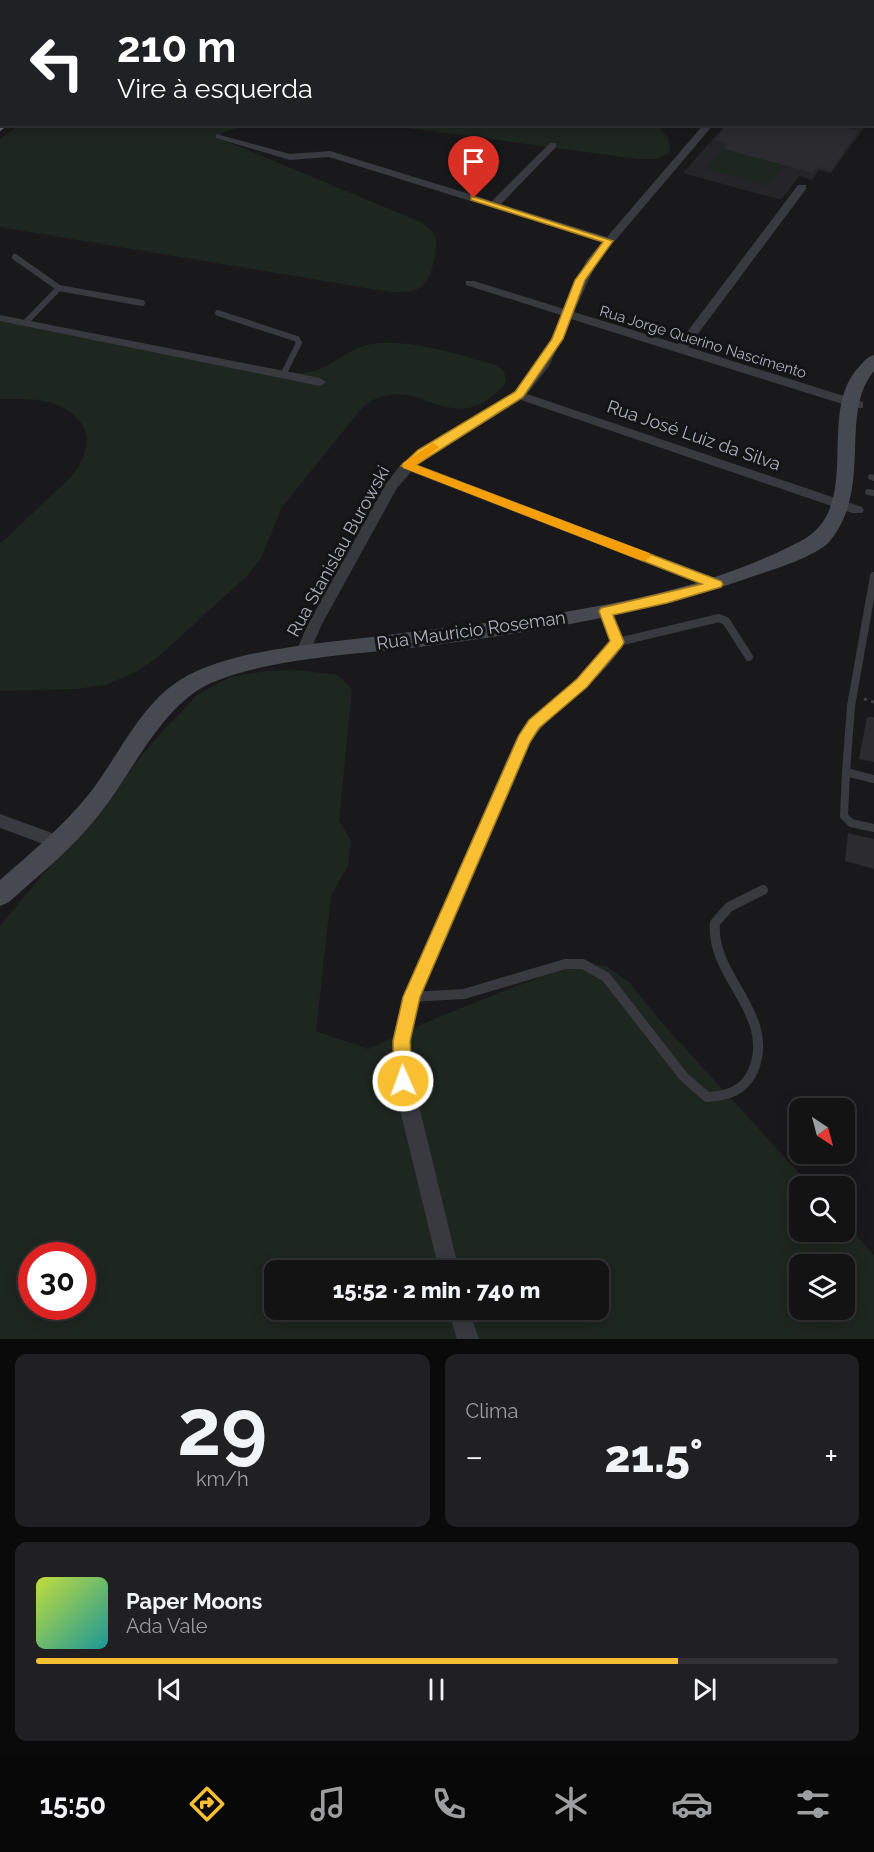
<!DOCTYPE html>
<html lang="pt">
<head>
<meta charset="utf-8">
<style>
	body { margin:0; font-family:Raleway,sans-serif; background:#202022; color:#f1f3f6; height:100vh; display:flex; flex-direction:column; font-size:22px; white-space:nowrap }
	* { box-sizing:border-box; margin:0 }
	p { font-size:20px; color:#9d9ea0 }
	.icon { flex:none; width:33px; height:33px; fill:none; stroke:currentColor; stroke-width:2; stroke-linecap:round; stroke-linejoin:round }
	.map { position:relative; height:1339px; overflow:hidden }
	.side { display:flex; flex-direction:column; gap:15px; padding:15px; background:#0a0a0b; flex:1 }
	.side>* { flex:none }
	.guide { position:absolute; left:0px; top:0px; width:874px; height:126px; box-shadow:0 3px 15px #0003,0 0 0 2px #323234; background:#202124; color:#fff; overflow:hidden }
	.needle { width:39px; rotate:144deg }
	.tools { position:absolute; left:789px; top:1098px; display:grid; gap:12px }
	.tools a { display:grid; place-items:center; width:66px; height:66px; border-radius:12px; background:#131314; box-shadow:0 3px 15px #0003,0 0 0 2px #323234; font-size:30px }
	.speed { position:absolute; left:18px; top:1242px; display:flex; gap:12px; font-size:30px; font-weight:700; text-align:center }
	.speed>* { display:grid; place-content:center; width:78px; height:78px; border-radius:50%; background:#131314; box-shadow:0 3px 15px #0003,0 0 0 2px #323234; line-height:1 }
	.speed .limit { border:9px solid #d22; background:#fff; color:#111 }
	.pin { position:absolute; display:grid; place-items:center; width:51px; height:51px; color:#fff; margin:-62px -26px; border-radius:50% 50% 50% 0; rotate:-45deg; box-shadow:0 0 6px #0007 }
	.pin .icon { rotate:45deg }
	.me { position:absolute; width:66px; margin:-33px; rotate:358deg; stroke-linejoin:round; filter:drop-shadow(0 0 4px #0008) }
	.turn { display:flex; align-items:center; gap:21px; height:126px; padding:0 18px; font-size:27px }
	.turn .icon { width:78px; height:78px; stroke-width:2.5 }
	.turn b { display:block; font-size:42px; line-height:51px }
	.big { font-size:45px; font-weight:800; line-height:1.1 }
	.side .tile { flex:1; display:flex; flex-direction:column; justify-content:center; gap:9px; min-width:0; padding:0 21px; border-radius:12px; background:#202022 }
	.side .dial { align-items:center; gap:0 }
	.dial b { font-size:78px; line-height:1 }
	.song { display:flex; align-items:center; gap:18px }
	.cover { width:72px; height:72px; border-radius:9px; background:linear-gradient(135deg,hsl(70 70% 55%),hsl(180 70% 35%)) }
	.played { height:6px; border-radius:3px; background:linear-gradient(90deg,#f8bf33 80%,#323234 80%) }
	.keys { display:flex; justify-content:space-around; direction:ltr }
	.heat { display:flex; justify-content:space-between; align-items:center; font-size:33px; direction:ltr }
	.side .tiles { flex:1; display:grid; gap:15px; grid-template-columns:1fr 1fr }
	.tile:last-child { grid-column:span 2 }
	.trip { position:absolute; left:264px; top:1260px; width:345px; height:60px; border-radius:12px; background:#131314; box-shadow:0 3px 15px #0003,0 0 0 2px #323234; font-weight:800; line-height:60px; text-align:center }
	.menu { display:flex; height:96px; justify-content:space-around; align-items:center; background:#080808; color:#9d9ea0 }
	.menu .icon { width:42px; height:42px }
	.menu .on { color:#f8bf33 }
	.menu b { font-size:27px; color:#f1f3f6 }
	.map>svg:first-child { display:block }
	.built { fill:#252428 }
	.green { fill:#1e2620; fill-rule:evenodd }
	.building { fill:#2c2b2f }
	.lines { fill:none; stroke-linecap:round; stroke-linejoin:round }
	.path { stroke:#3f4147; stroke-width:3; stroke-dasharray:3 4.5; stroke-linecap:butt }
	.lane-far2 { stroke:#393a40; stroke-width:6 }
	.lane-far1 { stroke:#393a40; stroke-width:8 }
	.lane { stroke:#393a40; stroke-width:10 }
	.street { fill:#393a40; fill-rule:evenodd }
	.secondary { fill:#474950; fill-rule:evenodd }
	.highway { fill:#656871; fill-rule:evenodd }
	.route { fill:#f8bf33; stroke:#a17c21; stroke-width:1.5 }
	.slow { fill:#f59e0b }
	.labels { text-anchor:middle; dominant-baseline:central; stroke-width:6; stroke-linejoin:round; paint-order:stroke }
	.far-street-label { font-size:15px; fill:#aaafbb; stroke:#141316 }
	.street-label { font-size:18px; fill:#aaafbb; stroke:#141316 }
</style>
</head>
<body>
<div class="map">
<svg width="874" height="1339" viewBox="0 0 874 1339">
	<rect width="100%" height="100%" fill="#19191b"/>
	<!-- built -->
	<path class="built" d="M725,125H866L831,173L819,170L812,180L799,176L781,200L683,173Z"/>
	<!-- green -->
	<path class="green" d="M176,0H494L492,2Z
		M19,125H247L221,133V139L423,223C427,227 433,231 435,237C439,249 432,277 422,286C414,293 400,292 390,292L0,227V139Z
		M386,125H657C665,133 673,141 669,153L656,159H638Z
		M724,149L784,165L767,186L706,169Z
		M0,321L296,373C332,372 336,355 364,346C398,335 462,355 496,365L504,371L506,382C451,449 416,363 362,408L282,507L261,558L248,575L158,657L136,672L105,685L76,689L0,691V544L71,477C92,451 95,423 60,406C43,398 19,399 0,399Z
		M296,670L338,675L352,689L339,821L351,840L348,866L331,895L316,1031L368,1049L439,1017L560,969L583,963L606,966L629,982L662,1023L811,1186H800V1232H844L845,1223L874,1255V1339H0V926L159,735L197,695L230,677L266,671ZM32,1256H82V1306H32ZM800,1264H844V1310H800ZM274,1270H598V1310H274Z"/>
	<!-- building -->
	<path class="building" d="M728,124H806L817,127L820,124H834L858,131L831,171L818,167L813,173L724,149L728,144L715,140Z
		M867,717H874V762L859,759Z
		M848,833L874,839V869L845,861Z"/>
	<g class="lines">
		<!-- path -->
		<path class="path" d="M864,699L874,702"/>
		<!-- lane-far2 -->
		<path class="lane-far2" d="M15,257L59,288L142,303
			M218,313L297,339L299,343L283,375
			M25,323L59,288
			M871,477L874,478
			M868,492L874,493"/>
		<!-- lane-far1 -->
		<path class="lane-far1" d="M874,576L851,706L846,772L874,779
			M618,642L719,618L726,621L749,657
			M846,772L844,816L851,823L874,828"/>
		<!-- lane -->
		<path class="lane" d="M412,997L464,994L565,964H583L606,977L684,1077L707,1097C727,1096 744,1091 753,1071C777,1014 710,977 715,923L729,907L763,890"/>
		<!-- street -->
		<path class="street" d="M188,0H200L187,2Z
			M575,0H584L574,2Z
			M705,0H715L704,2Z
			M845,0H855L856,2H846Z
			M874,5V11L873,12V6Z
			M873,116H874V123H873Z
			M704,124H714L597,262L574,312L678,344L798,185H806V189L688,347L863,402V408H855L571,319L549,366L527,394L862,507L864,510L862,513H852L521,400L440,449L418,465L721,580L723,584L721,588H711L411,472L397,488L322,624L307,658H297L295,654L308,624L385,485L402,463L514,393C537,371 549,345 561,315L466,285V281H474L564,309L586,261L602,242L329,157L290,160L216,138V134L290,154L330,151L492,201L550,143H556V147L501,204L607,237Z
			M0,315L320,378L326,382L320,386L0,321Z
			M605,606L612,611L625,642C602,683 556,704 531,742L421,997L410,1041L413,1081L459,1270H439L393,1081L392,1041L403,997L516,739L529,720L577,679L610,641L598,611Z
			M0,814L63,837L65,842L63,847L57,849L0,828Z
			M448,1310H469L479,1339H457Z"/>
		<!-- secondary -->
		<path class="secondary" d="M874,355V371C838,414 874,486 830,541C817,556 773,570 754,576C645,615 533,632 419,647C358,654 263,659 209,684C160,707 131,776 97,817C72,849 39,875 9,902L0,906V880C31,853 63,826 89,794C118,757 140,705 180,680C228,650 316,644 372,637C515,618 669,609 799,542C865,509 816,417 857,369C863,363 866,357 874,355Z"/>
		<!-- highway -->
		<path class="highway" d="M97,0H113L97,2Z
			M0,119L2,124H10L0,131Z"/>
	</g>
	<!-- route -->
	<path class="route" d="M471,196L613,241L585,280L563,339L523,397L416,465L721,581L723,584L721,587L667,603L613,615L624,642L622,646L587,687L539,728L530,742L420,997L410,1041L412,1081L409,1087L403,1090L397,1087L394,1081L393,1041L403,997L519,735L529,720L577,679L610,641L599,611L601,608L702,584L401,466L418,450L515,392L552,339L575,280L603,242L471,200Z"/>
	<!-- slow -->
	<path class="slow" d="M433,443L439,447L437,449L416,465L649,553L651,557L645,561L640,560L403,468V463Z"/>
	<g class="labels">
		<!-- far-street labels -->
		<g class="far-street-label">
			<text transform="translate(703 342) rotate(17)">Rua Jorge Querino Nascimento</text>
		</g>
		<!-- street labels -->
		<g class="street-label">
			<text transform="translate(694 435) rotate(19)">Rua José Luiz da Silva</text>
			<text transform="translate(338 551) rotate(-61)">Rua Stanislau Burowski</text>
			<text transform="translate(471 630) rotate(-8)">Rua Mauricio Roseman</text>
		</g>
	</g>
</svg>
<div class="tools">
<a><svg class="needle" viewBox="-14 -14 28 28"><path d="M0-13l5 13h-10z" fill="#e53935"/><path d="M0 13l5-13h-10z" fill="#9d9ea0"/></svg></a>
<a><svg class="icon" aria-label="search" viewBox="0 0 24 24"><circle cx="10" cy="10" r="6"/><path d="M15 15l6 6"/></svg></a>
<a><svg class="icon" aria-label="layers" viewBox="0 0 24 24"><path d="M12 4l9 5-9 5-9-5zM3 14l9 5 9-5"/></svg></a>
</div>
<div class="speed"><div class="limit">30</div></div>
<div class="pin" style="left:474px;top:198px;background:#d93025"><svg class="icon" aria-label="arrive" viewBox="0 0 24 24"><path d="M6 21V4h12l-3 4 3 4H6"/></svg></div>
<svg class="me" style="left:403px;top:1081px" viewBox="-20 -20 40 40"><circle r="17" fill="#f8bf33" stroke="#fff" stroke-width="3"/><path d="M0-11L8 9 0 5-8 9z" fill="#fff"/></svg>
<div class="trip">15:52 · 2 min · 740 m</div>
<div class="guide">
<div class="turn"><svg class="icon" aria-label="left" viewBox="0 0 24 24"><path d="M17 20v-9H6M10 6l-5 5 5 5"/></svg><div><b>210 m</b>Vire à esquerda</div></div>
</div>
</div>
<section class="side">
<div class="tiles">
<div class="tile dial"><b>29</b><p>km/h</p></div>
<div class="tile"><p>Clima</p>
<div class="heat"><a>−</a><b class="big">21.5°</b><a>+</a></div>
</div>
<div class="tile">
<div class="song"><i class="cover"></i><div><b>Paper Moons</b><p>Ada Vale</p></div></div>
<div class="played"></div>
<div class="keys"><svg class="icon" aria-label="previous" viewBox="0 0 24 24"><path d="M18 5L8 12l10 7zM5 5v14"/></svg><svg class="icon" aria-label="pause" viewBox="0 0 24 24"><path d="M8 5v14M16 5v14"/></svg><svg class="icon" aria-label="next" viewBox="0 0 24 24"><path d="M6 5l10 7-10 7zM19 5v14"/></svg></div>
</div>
</div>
</section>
<nav class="menu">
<b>15:50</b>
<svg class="icon on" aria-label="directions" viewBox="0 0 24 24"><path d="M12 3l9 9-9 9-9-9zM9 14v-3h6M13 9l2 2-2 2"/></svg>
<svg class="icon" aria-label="music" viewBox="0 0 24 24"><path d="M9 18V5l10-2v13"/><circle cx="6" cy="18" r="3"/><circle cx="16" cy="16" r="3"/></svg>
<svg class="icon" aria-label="phone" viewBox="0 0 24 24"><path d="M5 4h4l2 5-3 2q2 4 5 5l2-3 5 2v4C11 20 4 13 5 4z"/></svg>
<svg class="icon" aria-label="climate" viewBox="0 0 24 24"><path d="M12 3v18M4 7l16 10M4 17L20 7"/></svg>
<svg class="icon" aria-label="car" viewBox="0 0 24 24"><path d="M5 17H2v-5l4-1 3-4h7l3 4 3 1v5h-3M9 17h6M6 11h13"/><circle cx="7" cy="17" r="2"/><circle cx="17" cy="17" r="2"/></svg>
<svg class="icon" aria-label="filters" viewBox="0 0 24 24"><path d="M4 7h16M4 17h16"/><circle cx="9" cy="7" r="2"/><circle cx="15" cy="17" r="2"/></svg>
</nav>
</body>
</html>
